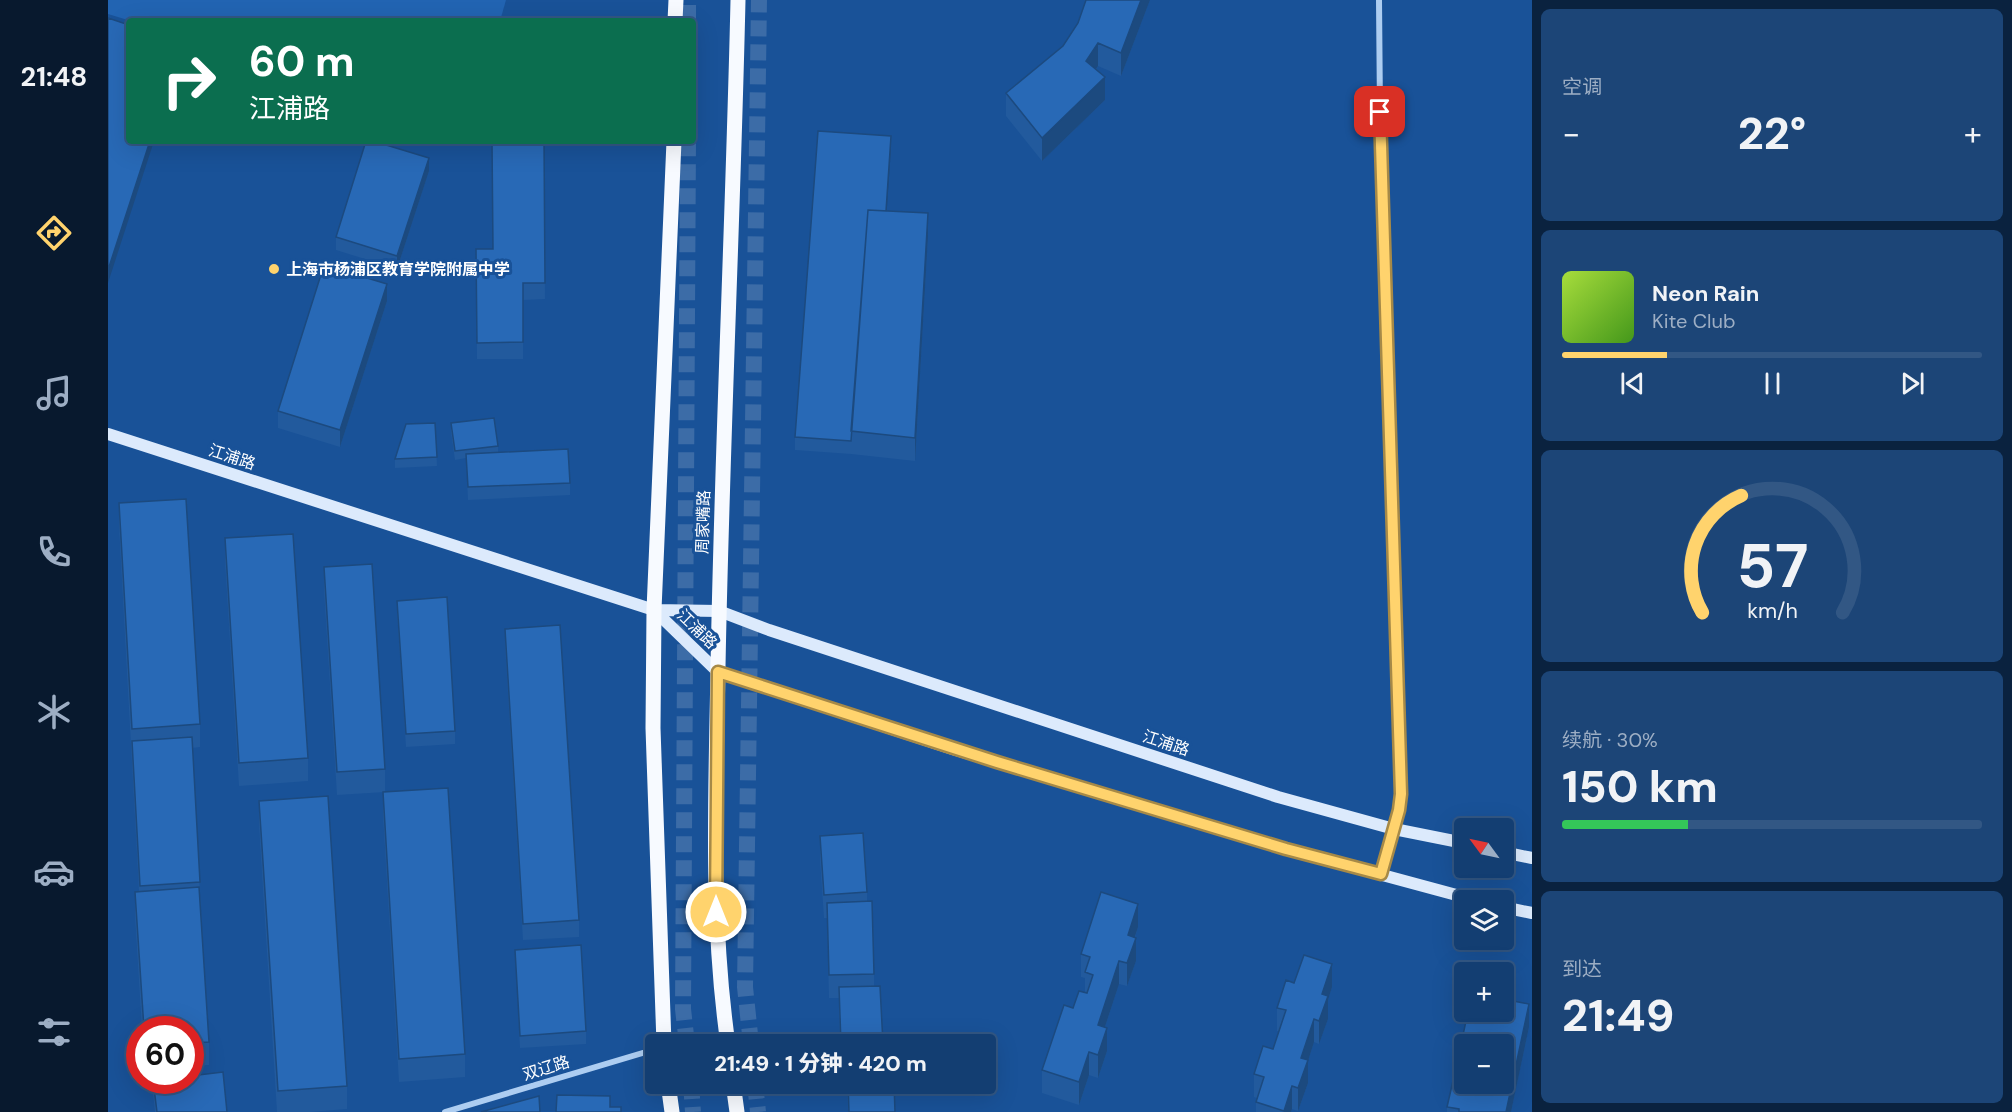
<!DOCTYPE html>
<html lang="zh">
<head>
<meta charset="utf-8">
<style>
	body { margin:0; font-family:"DM Sans","Noto Sans SC",sans-serif; background:#1c4577; color:#f1f3f6; height:100vh; display:flex; flex-direction:column; font-size:22px; white-space:nowrap }
	* { box-sizing:border-box; margin:0 }
	p { font-size:20px; color:#9daec4 }
	.icon { flex:none; width:33px; height:33px; fill:none; stroke:currentColor; stroke-width:2; stroke-linecap:round; stroke-linejoin:round }
	.map { position:relative; flex:1; overflow:hidden }
	.details { display:flex; flex-direction:column; gap:9px; padding:9px; background:#0a223f; width:480px }
	.details>* { flex:none }
	.banner { position:absolute; left:18px; top:18px; width:570px; height:126px; border-radius:6px; box-shadow:0 6px 24px #0002,0 0 0 2px #325784; background:#0b6e4f; color:#fff; overflow:hidden }
	.needle { width:39px; rotate:303deg }
	.controls { position:absolute; left:1346px; top:818px; display:grid; gap:12px }
	.controls a { display:grid; place-items:center; width:60px; height:60px; border-radius:6px; background:#133e72; box-shadow:0 6px 24px #0002,0 0 0 2px #325784; font-size:30px }
	.speed { position:absolute; left:18px; top:1016px; display:flex; gap:12px; font-size:30px; font-weight:700; text-align:center }
	.speed>* { display:grid; place-content:center; width:78px; height:78px; border-radius:50%; background:#133e72; box-shadow:0 6px 24px #0002,0 0 0 2px #325784; line-height:1 }
	.speed .limit { border:9px solid #d22; background:#fff; color:#111 }
	.pin { position:absolute; display:grid; place-items:center; width:51px; height:51px; color:#fff; margin:-26px; border-radius:12px; box-shadow:0 3px 9px #0006 }
	.me { position:absolute; width:66px; margin:-33px; rotate:0deg; stroke-linejoin:round; filter:drop-shadow(0 0 4px #0008) }
	.turn { display:flex; align-items:center; gap:21px; height:126px; padding:0 24px; font-size:27px }
	.turn .icon { width:78px; height:78px; stroke-width:2.5 }
	.turn b { display:block; font-size:42px; line-height:51px }
	.big { font-size:45px; font-weight:800; line-height:1.1 }
	.details .card { flex:1; display:flex; flex-direction:column; justify-content:center; gap:9px; min-width:0; padding:0 21px; border-radius:9px; background:#1c4577 }
	.details .dial { align-items:center; gap:0 }
	.dial svg { height:156px; overflow:visible; fill:none; stroke:#325784; stroke-width:7; stroke-linecap:round; text-anchor:middle }
	.dial text { fill:#f1f3f6; stroke:none }
	.song { display:flex; align-items:center; gap:18px }
	.cover { width:72px; height:72px; border-radius:9px; background:linear-gradient(135deg,hsl(80 70% 55%),hsl(100 70% 35%)) }
	.played { height:6px; border-radius:3px; background:linear-gradient(90deg,#ffd36d 25%,#325784 25%) }
	.keys { display:flex; justify-content:space-around; direction:ltr }
	.heat { display:flex; justify-content:space-between; align-items:center; font-size:33px; direction:ltr }
	.charge { height:9px; border-radius:4px; background:linear-gradient(90deg,#34c759 30%,#325784 0) }
	.trip { position:absolute; left:537px; top:1034px; width:351px; height:60px; border-radius:6px; background:#133e72; box-shadow:0 6px 24px #0002,0 0 0 2px #325784; font-weight:800; line-height:60px; text-align:center }
	main { display:flex; flex:1; min-height:0 }
	.tabs { display:flex; flex-direction:column; width:108px; justify-content:space-around; align-items:center; background:#08192e; color:#9daec4 }
	.tabs .icon { width:42px; height:42px }
	.tabs .on { color:#ffd36d }
	.tabs b { font-size:27px; color:#f1f3f6 }
	.map>svg:first-child { display:block }
	.green { fill:#2264b2 }
	.lines { fill:none; stroke-linecap:round; stroke-linejoin:round }
	.trunk-tunnel { stroke:#3c6ca7; stroke-width:16; stroke-dasharray:16 8; stroke-linecap:butt }
	.minor { stroke:#adcdf1; stroke-width:6 }
	.secondary { stroke:#dceafc; stroke-width:12 }
	.primary { stroke:#f7faff; stroke-width:15 }
	.wall { fill:#225a9d; fill-rule:evenodd }
	.shaded-wall { fill:#1c4a7f }
	.building { fill:#2869b6; stroke:#1c4a7f; stroke-width:1.5 }
	.route-casing { stroke:#a68947; stroke-width:15 }
	.route { stroke:#ffd36d; stroke-width:10 }
	.poi-dot { fill:#ffd36d; stroke:#195298; stroke-width:2 }
	.labels { text-anchor:middle; dominant-baseline:central; stroke-width:6; stroke-linejoin:round; paint-order:stroke }
	.poi-label { font-size:16px; font-weight:bold; fill:#fff; stroke:#195298; text-anchor:start }
	.street-label { font-size:16px; fill:#fff; stroke:#195298 }
</style>
</head>
<body>
<main>
<nav class="tabs">
<b>21:48</b>
<svg class="icon on" aria-label="directions" viewBox="0 0 24 24"><path d="M12 3l9 9-9 9-9-9zM9 14v-3h6M13 9l2 2-2 2"/></svg>
<svg class="icon" aria-label="music" viewBox="0 0 24 24"><path d="M9 18V5l10-2v13"/><circle cx="6" cy="18" r="3"/><circle cx="16" cy="16" r="3"/></svg>
<svg class="icon" aria-label="phone" viewBox="0 0 24 24"><path d="M5 4h4l2 5-3 2q2 4 5 5l2-3 5 2v4C11 20 4 13 5 4z"/></svg>
<svg class="icon" aria-label="climate" viewBox="0 0 24 24"><path d="M12 3v18M4 7l16 10M4 17L20 7"/></svg>
<svg class="icon" aria-label="car" viewBox="0 0 24 24"><path d="M5 17H2v-5l4-1 3-4h7l3 4 3 1v5h-3M9 17h6M6 11h13"/><circle cx="7" cy="17" r="2"/><circle cx="17" cy="17" r="2"/></svg>
<svg class="icon" aria-label="filters" viewBox="0 0 24 24"><path d="M4 7h16M4 17h16"/><circle cx="9" cy="7" r="2"/><circle cx="15" cy="17" r="2"/></svg>
</nav>
<div class="map">
<svg width="1424" height="1112" viewBox="0 0 1424 1112">
	<rect width="100%" height="100%" fill="#195298"/>
	<!-- green -->
	<path class="green" d="M0,0H398L392,21H23L0,14Z"/>
	<g class="lines">
		<!-- trunk-tunnel -->
		<path class="trunk-tunnel" d="M580,21V0
			M579,1044L575,1009L580,141
			M643,1044L637,987L651,0
			M583,1083L585,1112
			M647,1083L650,1112"/>
		<!-- minor -->
		<path class="minor" d="M1271,0L1272,112L1293,794L1291,810L1273,874
			M337,1112L548,1049"/>
		<!-- secondary -->
		<path class="secondary" d="M0,434L546,610L611,611L661,630L1170,797L1286,829L1356,843
			M546,610L610,672L848,750L952,781L1178,849L1367,900
			M1395,852L1424,858
			M1395,907L1424,913"/>
		<!-- primary -->
		<path class="primary" d="M567,21L568,0
			M556,1044L545,728L546,610L566,141
			M620,1044C602,919 608,792 610,667C614,444 625,222 630,0
			M560,1083L564,1112
			M625,1083L629,1112"/>
	</g>
	<!-- wall -->
	<path class="wall" d="M978,0H1042L1013,76L990,66L988,70L997,100L934,161L898,116V93L955,46L970,23Z
		M436,141L437,299L415,300V359H369L368,249H385Z
		M783,149L778,211L820,236L807,461L743,454L687,450V437Z
		M321,171L289,269L228,250V237Z
		M279,301L232,447L170,428V411Z
		M327,423L329,466L287,468V459Z
		M343,423L390,446V452L462,483V495L360,500L358,458L347,460L343,432Z
		M11,503L92,724V747L84,748L92,894L101,1042V1065L82,1066V1029H34L27,915V892L31,891L11,526Z
		M117,538L200,758V781L131,786L117,561Z
		M216,567L277,769V792L229,795L216,590Z
		M289,601L347,731V744L298,747L289,613Z
		M397,629L471,920V937L415,940L397,645Z
		M275,792L357,1054V1077L291,1082L275,815Z
		M151,801L239,1086V1109L202,1112H169L151,824Z
		M712,836L759,892V901L766,974V986L775,1044H732L731,998H721L719,918H716L712,859Z
		M1030,927L1027,938L1028,961L1019,986L1011,984L997,1027L999,1051L990,1078L981,1075L971,1105L934,1093V1070L965,1008L977,993V978L973,977V954Z
		M407,950L478,1031V1044L412,1048Z
		M1224,987L1220,1000V1019L1211,1044L1206,1042L1200,1061V1083L1190,1111L1184,1109L1183,1112H1148V1102L1149,1098L1146,1097V1074L1165,1049L1171,1031H1169V1008Z
		M1395,999L1421,1004V1027L1403,1112H1339V1107L1348,1068L1350,1069V1058L1358,1021L1370,1023L1372,1011H1395ZM1356,1044H1395V1083H1356Z
		M45,1080L119,1112H47L45,1093Z
		M739,1083H786L787,1112H740Z"/>
	<!-- shaded-wall -->
	<path class="shaded-wall" d="M1033,0H1042L1013,76V53Z
		M990,43V66L978,84V61Z
		M997,77V100L934,161V138Z
		M783,136V149L777,234V222Z
		M42,141H46L0,283V270Z
		M321,158V171L289,269V256Z
		M820,213V236L807,461V438Z
		M279,284V301L232,447V430Z
		M1030,904V927L1020,958V935Z
		M1028,938V961L1019,986V963Z
		M1011,961V984L990,1048V1025Z
		M1224,964V987L1220,1000V1019L1211,1044V1021L1214,994Z
		M1421,1004V1027L1403,1112H1398Z
		M1206,1019V1042L1200,1061V1083L1190,1111V1088L1193,1058Z
		M999,1028V1051L990,1078V1055Z
		M981,1052V1075L971,1105V1082Z
		M1184,1086V1109L1183,1112H1176Z"/>
	<!-- building -->
	<path class="building" d="M978,0H1033L1013,53L990,43L978,61L997,77L934,138L898,93L955,46L970,23Z
		M0,18L21,25V141H42L0,270Z
		M710,131L783,136L778,211L760,210L743,441L687,437Z
		M258,141H265L321,158L289,256L228,237Z
		M384,141H436L437,283H415V342L369,343L368,249H385Z
		M760,210L820,213L807,438L743,431Z
		M216,265L279,284L232,430L170,411Z
		M386,418L390,446L347,451L343,423Z
		M327,423L329,457L287,459L298,424Z
		M460,449L462,483L360,487L358,454Z
		M78,499L92,724L24,729L11,503Z
		M185,534L200,758L131,763L117,538Z
		M264,564L277,769L229,772L216,567Z
		M339,597L347,731L298,734L289,601Z
		M452,625L471,920L415,924L397,629Z
		M84,737L92,882L32,886L24,741Z
		M340,788L357,1054L291,1059L275,792Z
		M220,796L239,1086L170,1091L151,801Z
		M755,833L759,892L716,895L712,836Z
		M91,887L101,1042L82,1043V1029H36L27,892Z
		M993,892L1030,904L1020,935L1028,938L1019,963L1011,961L990,1025L999,1028L990,1055L981,1052L971,1082L934,1070L956,1005L965,1008L971,991L979,993L985,975L977,972L982,957L973,954Z
		M764,901L766,974L721,975L719,903Z
		M473,945L478,1031L412,1036L407,950Z
		M1196,955L1224,964L1214,994L1220,996L1211,1021L1206,1019L1193,1058L1200,1060L1190,1088L1184,1086L1176,1111L1148,1102L1156,1077L1146,1074L1155,1046L1165,1049L1178,1010L1169,1008L1178,980L1186,983Z
		M772,986L775,1044H733L731,987Z
		M1395,999L1421,1004L1398,1112H1351V1109L1339,1107L1348,1068L1356,1070V1083H1395V1044H1356V1059L1350,1058L1358,1021L1370,1023L1372,1011H1395Z
		M115,1072L119,1112H49L45,1080H82V1076Z
		M740,1083H786L787,1112H741Z
		M449,1095L502,1096V1107H513V1112H448Z
		M431,1096L432,1112H373Z"/>
	<g class="lines">
		<defs>
			<path id="route" d="M608,912L610,672L889,762L1178,849L1273,874L1291,810L1293,794L1272,112"/>
		</defs>
		<!-- route casing -->
		<use href="#route" class="route-casing"/>
		<!-- route -->
		<use href="#route" class="route"/>
	</g>
	<!-- markers -->
	<circle class="poi-dot" cx="166" cy="269" r="6"/>
	<g class="labels">
		<!-- poi labels -->
		<g class="poi-label">
			<text x="178" y="269">上海市杨浦区教育学院附属中学</text>
		</g>
		<!-- street labels -->
		<g class="street-label">
			<text transform="translate(124 457) rotate(18)">江浦路</text>
			<text transform="translate(595 522) rotate(-88)">周家嘴路</text>
			<text transform="translate(589 629) rotate(44)">江浦路</text>
			<text transform="translate(1058 743) rotate(18)">江浦路</text>
			<text transform="translate(438 1068) rotate(-17)">双辽路</text>
		</g>
	</g>
</svg>
<div class="controls">
<a><svg class="needle" viewBox="-14 -14 28 28"><path d="M0-13l5 13h-10z" fill="#e53935"/><path d="M0 13l5-13h-10z" fill="#9daec4"/></svg></a>
<a><svg class="icon" aria-label="layers" viewBox="0 0 24 24"><path d="M12 4l9 5-9 5-9-5zM3 14l9 5 9-5"/></svg></a>
<a>+</a>
<a>−</a>
</div>
<div class="speed"><div class="limit">60</div></div>
<div class="pin" style="left:1272px;top:112px;background:#d93025"><svg class="icon" aria-label="arrive" viewBox="0 0 24 24"><path d="M6 21V4h12l-3 4 3 4H6"/></svg></div>
<svg class="me" style="left:608px;top:912px" viewBox="-20 -20 40 40"><circle r="17" fill="#ffd36d" stroke="#fff" stroke-width="3"/><path d="M0-11L8 9 0 5-8 9z" fill="#fff"/></svg>
<div class="trip">21:49 · 1 分钟 · 420 m</div>
<div class="banner">
<div class="turn"><svg class="icon" aria-label="right" viewBox="0 0 24 24"><path d="M7 20v-9h11M14 6l5 5-5 5"/></svg><div><b>60 m</b>江浦路</div></div>
</div>
</div>
<section class="details">
<div class="card"><p>空调</p>
<div class="heat"><a>−</a><b class="big">22°</b><a>+</a></div>
</div>
<div class="card">
<div class="song"><i class="cover"></i><div><b>Neon Rain</b><p>Kite Club</p></div></div>
<div class="played"></div>
<div class="keys"><svg class="icon" aria-label="previous" viewBox="0 0 24 24"><path d="M18 5L8 12l10 7zM5 5v14"/></svg><svg class="icon" aria-label="pause" viewBox="0 0 24 24"><path d="M8 5v14M16 5v14"/></svg><svg class="icon" aria-label="next" viewBox="0 0 24 24"><path d="M6 5l10 7-10 7zM19 5v14"/></svg></div>
</div>
<div class="card dial"><svg viewBox="0 0 100 80">
<path d="M14 69A42 42 0 1 1 86 69"/>
<path d="M14 69A42 42 0 0 1 34 9" stroke="#ffd36d"/>
<text x="50" y="56" font-size="32" font-weight="700">57</text>
<text x="50" y="72" font-size="11">km/h</text>
</svg></div>
<div class="card"><p>续航 · 30%</p><b class="big">150 km</b><div class="charge"></div></div>
<div class="card"><p>到达</p><b class="big">21:49</b></div>
</section>
</main>
</body>
</html>
